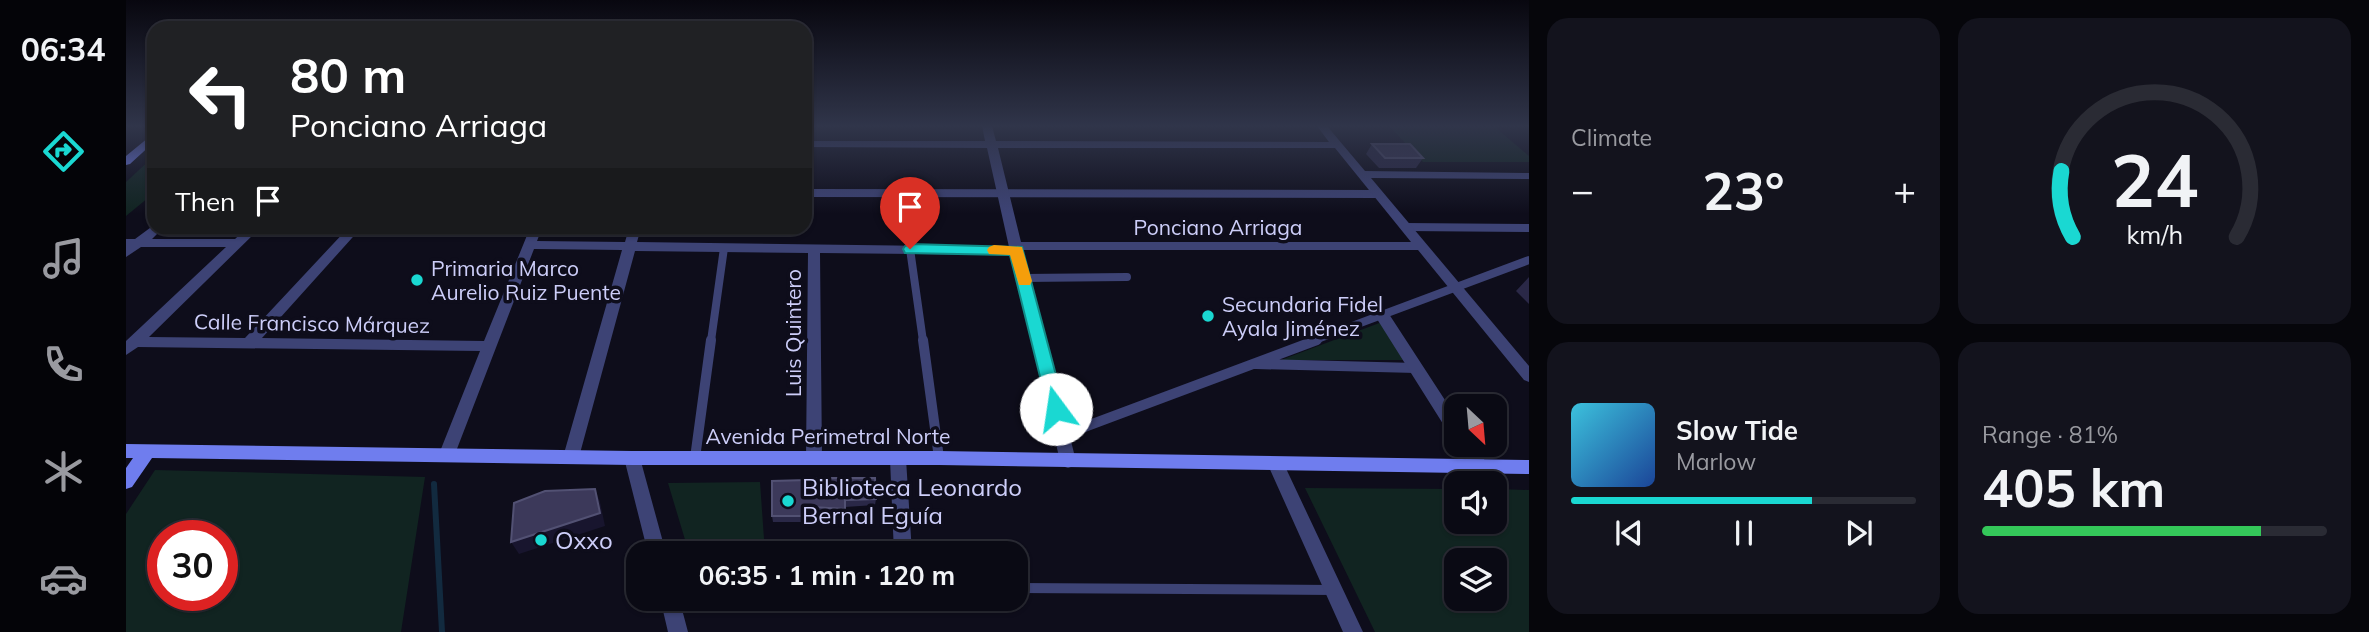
<!DOCTYPE html>
<html lang="en">
<head>
<meta charset="utf-8">
<style>
	body { margin:0; font-family:Mulish,sans-serif; background:#13131d; color:#f1f3f6; height:100vh; display:flex; flex-direction:column; font-size:26px; white-space:nowrap }
	* { box-sizing:border-box; margin:0 }
	p { font-size:23px; color:#999aa0 }
	.icon { flex:none; width:38px; height:38px; fill:none; stroke:currentColor; stroke-width:2; stroke-linecap:round; stroke-linejoin:round }
	.map { position:relative; flex:1; overflow:hidden }
	.panel { display:flex; flex-direction:column; gap:18px; padding:18px; background:#06060b; width:840px }
	.panel>* { flex:none }
	.banner { position:absolute; left:21px; top:21px; width:665px; height:214px; border-radius:21px; box-shadow:0 2px 5px #0004,0 0 0 2px #2a2b34; background:#202124; color:#fff; overflow:hidden }
	.needle { width:46px; rotate:154deg }
	.fabs { position:absolute; left:1318px; top:394px; display:grid; gap:14px }
	.fabs a { display:grid; place-items:center; width:63px; height:63px; border-radius:14px; background:#0a0a14; box-shadow:0 2px 5px #0004,0 0 0 2px #2a2b34; font-size:35px }
	.speed { position:absolute; left:21px; top:520px; display:flex; gap:14px; font-size:35px; font-weight:700; text-align:center }
	.speed>* { display:grid; place-content:center; width:91px; height:91px; border-radius:50%; background:#0a0a14; box-shadow:0 2px 5px #0004,0 0 0 2px #2a2b34; line-height:1 }
	.speed .limit { border:10px solid #d22; background:#fff; color:#111 }
	.pin { position:absolute; display:grid; place-items:center; width:60px; height:60px; color:#fff; margin:-72px -30px; border-radius:50% 50% 50% 0; rotate:-45deg; box-shadow:0 0 7px #0007 }
	.pin .icon { rotate:45deg }
	.me { position:absolute; width:77px; margin:-38px; rotate:346deg; stroke-linejoin:round; filter:drop-shadow(0 0 5px #0008) }
	.turn { display:flex; align-items:center; gap:24px; height:147px; padding:0 28px; font-size:32px }
	.turn .icon { width:91px; height:91px; stroke-width:2.5 }
	.turn b { display:block; font-size:49px; line-height:60px }
	.then { display:flex; align-items:center; height:66px; padding:0 28px; background:#0003; gap:14px; font-size:26px }
	.big { font-size:52px; font-weight:700; line-height:1.1 }
	.panel .widget { flex:1; display:flex; flex-direction:column; justify-content:center; gap:10px; min-width:0; padding:0 24px; border-radius:21px; background:#13131d }
	.panel .dial { align-items:center; gap:0 }
	.dial svg { height:182px; overflow:visible; fill:none; stroke:#2a2b34; stroke-width:7; stroke-linecap:round; text-anchor:middle }
	.dial text { fill:#f1f3f6; stroke:none }
	.song { display:flex; align-items:center; gap:21px }
	.cover { width:84px; height:84px; border-radius:10px; background:linear-gradient(135deg,hsl(190 70% 55%),hsl(220 70% 35%)) }
	.played { height:7px; border-radius:4px; background:linear-gradient(90deg,#1ad8d2 70%,#2a2b34 70%) }
	.keys { display:flex; justify-content:space-around; direction:ltr }
	.heat { display:flex; justify-content:space-between; align-items:center; font-size:38px; direction:ltr }
	.charge { height:10px; border-radius:5px; background:linear-gradient(90deg,#34c759 81%,#2a2b34 0) }
	.panel .tiles { flex:1; display:grid; gap:18px; grid-template-columns:repeat(2,1fr) }
	.trip { position:absolute; left:500px; top:541px; width:402px; height:70px; border-radius:21px; background:#0a0a14; box-shadow:0 2px 5px #0004,0 0 0 2px #2a2b34; font-weight:700; line-height:70px; text-align:center }
	main { display:flex; flex:1; min-height:0 }
	.menu { display:flex; flex-direction:column; width:126px; justify-content:space-around; align-items:center; background:#040408; color:#999aa0 }
	.menu .icon { width:49px; height:49px }
	.menu .current { color:#1ad8d2 }
	.menu b { font-size:32px; color:#f1f3f6 }
	.map>svg:first-child { display:block }
	.green { fill:#112421; fill-rule:evenodd }
	.lines { fill:none; stroke-linecap:round; stroke-linejoin:round }
	.stream { stroke:#122a3f; stroke-width:6 }
	.lane-far1 { stroke:#3d4375; stroke-width:8 }
	.lane { stroke:#3d4375; stroke-width:10 }
	.street { fill:#3d4375; fill-rule:evenodd }
	.secondary { fill:#6f7dee; fill-rule:evenodd }
	.wall { fill:#2a2847 }
	.shaded-wall { fill:#18152e }
	.building { fill:#3c395a; stroke:#525173; stroke-width:2 }
	.route { fill:#1ad8d2; stroke:#118c88; stroke-width:2 }
	.slow { fill:#f59e0b }
	.poi-dot { fill:#1ad8d2; stroke:#0e0d1b; stroke-width:2.5 }
	.labels { text-anchor:middle; dominant-baseline:central; stroke-width:7; stroke-linejoin:round; paint-order:stroke }
	.street-label { font-size:21px; fill:#cdcef9; stroke:#0e0d1b }
	.poi-label { font-size:21px; fill:#cdcef9; stroke:#0e0d1b; text-anchor:start }
	.near-poi-label { font-size:24px; fill:#cdcef9; stroke:#0e0d1b; text-anchor:start }
</style>
</head>
<body>
<main>
<nav class="menu">
<b>06:34</b>
<svg class="icon current" aria-label="directions" viewBox="0 0 24 24"><path d="M12 3l9 9-9 9-9-9zM9 14v-3h6M13 9l2 2-2 2"/></svg>
<svg class="icon" aria-label="music" viewBox="0 0 24 24"><path d="M9 18V5l10-2v13"/><circle cx="6" cy="18" r="3"/><circle cx="16" cy="16" r="3"/></svg>
<svg class="icon" aria-label="phone" viewBox="0 0 24 24"><path d="M5 4h4l2 5-3 2q2 4 5 5l2-3 5 2v4C11 20 4 13 5 4z"/></svg>
<svg class="icon" aria-label="climate" viewBox="0 0 24 24"><path d="M12 3v18M4 7l16 10M4 17L20 7"/></svg>
<svg class="icon" aria-label="car" viewBox="0 0 24 24"><path d="M5 17H2v-5l4-1 3-4h7l3 4 3 1v5h-3M9 17h6M6 11h13"/><circle cx="7" cy="17" r="2"/><circle cx="17" cy="17" r="2"/></svg>
</nav>
<div class="map">
<svg width="1403" height="632" viewBox="0 0 1403 632">
	<rect width="100%" height="100%" fill="#0e0d1b"/>
	<!-- green -->
	<path class="green" d="M1264,127H1369L1403,156V162H1297Z
		M28,156V193L0,216V182Z
		M1256,322L1280,360H1155Z
		M29,470L299,477L275,632H0V514ZM37,536H96V595H37Z
		M634,482L639,553H563L542,483Z
		M1179,488L1330,489V522H1368L1369,489L1403,490V632H1249ZM1368,560V598H1330V560Z"/>
	<g class="lines">
		<!-- stream -->
		<path class="stream" d="M308,484L316,632"/>
		<!-- lane-far1 -->
		<path class="lane-far1" d="M679,193L1252,194
			M1279,227L1403,228
			M784,249L797,341
			M897,278L1001,277
			M585,341L598,248
			M1186,341L1403,260"/>
		<!-- lane -->
		<path class="lane" d="M797,340L813,458
			M1130,364L1290,368
			M937,435L1191,340
			M569,458L585,340
			M891,588L1207,590"/>
		<!-- street -->
		<path class="street" d="M856,126H866L870,141L1203,142L1191,126H1201L1239,171L1403,173V179L1245,178L1403,366V382L1398,380L1292,250H897L950,461L948,466L942,468L936,466L934,461L886,255L694,253L696,458L694,463L688,465L682,463L680,458L682,253L509,251L453,457L451,462L445,464L439,462L437,457L496,250L408,249L329,454L327,459L321,461L315,459L313,454L354,351L12,347L0,355V341L100,247H15L0,257V239H9L28,225V228H37L26,239H109L121,228H134L23,337L119,338L222,228H235L136,338L358,341L404,228H416L411,241L499,242L503,228H515L511,242L883,247L861,148L679,147V141H859ZM872,148H1209L1285,242H895Z
			M1256,310L1261,311L1330,417V437L1324,435L1251,319L1249,315Z
			M1332,444H1349L1362,466L1360,471C1345,476 1338,456 1332,444Z
			M506,451L512,453L514,458L540,553H522L498,458L500,453Z
			M772,452L778,454L780,459L786,553H768L764,459L766,454Z
			M1150,458L1156,460L1237,632H1217L1142,465L1144,460Z
			M534,598H553L562,632H542Z"/>
		<!-- secondary -->
		<path class="secondary" d="M28,133V142L4,164L0,165V156Z
			M0,444L506,451H813L1403,460V474L813,465H506L26,458L6,487L0,489V468L7,458H0Z"/>
	</g>
	<!-- wall -->
	<path class="wall" d="M1246,144L1297,158L1290,168H1253L1240,154Z
		M1403,277V304L1390,291Z
		M681,480L750,499L749,505L719,507V515L689,513V515H677V522H647L646,516Z"/>
	<!-- shaded-wall -->
	<path class="shaded-wall" d="M469,489L474,502L479,526L393,554L385,542Z"/>
	<!-- building -->
	<path class="building" d="M1246,144H1284L1297,158H1259Z
		M681,478H749L750,499L719,500V509L688,507L689,509H677L676,516H646V481L681,480Z
		M469,489L474,513L385,542L388,503L419,491Z"/>
	<!-- sky -->
	<linearGradient id="sky" x2="0" y2="1"><stop stop-color="#08070f"/><stop offset="0.59" stop-color="#30354a"/><stop offset="1" stop-color="#30354a" stop-opacity="0"/></linearGradient>
	<rect width="1403" height="214" fill="url(#sky)"/>
	<!-- route -->
	<path class="route" d="M784,244L896,247L939,409L937,414H924L922,409L884,255L779,253L777,249L779,246Z"/>
	<!-- slow -->
	<path class="slow" d="M868,245L896,247L906,281L904,285H893L884,255L863,254L861,250L863,247Z"/>
	<!-- markers -->
	<g class="poi-dot">
		<circle cx="291" cy="280" r="7"/>
		<circle cx="1082" cy="316" r="7"/>
		<circle cx="662" cy="501" r="7"/>
		<circle cx="415" cy="540" r="7"/>
	</g>
	<g class="labels">
		<!-- street labels -->
		<g class="street-label">
			<text x="1092" y="227">Ponciano Arriaga</text>
			<text transform="translate(186 323) rotate(1)">Calle Francisco Márquez</text>
			<text transform="translate(667 333) rotate(-90)">Luis Quintero</text>
			<text x="702" y="436">Avenida Perimetral Norte</text>
		</g>
		<!-- poi labels -->
		<g class="poi-label">
			<text x="305" y="268">Primaria Marco<tspan x="305" dy="24">Aurelio Ruiz Puente</tspan></text>
			<text x="1096" y="304">Secundaria Fidel<tspan x="1096" dy="24">Ayala Jiménez</tspan></text>
		</g>
		<!-- near-poi labels -->
		<g class="near-poi-label">
			<text x="676" y="487">Biblioteca Leonardo<tspan x="676" dy="28">Bernal Eguía</tspan></text>
			<text x="429" y="540">Oxxo</text>
		</g>
	</g>
</svg>
<div class="fabs">
<a><svg class="needle" viewBox="-14 -14 28 28"><path d="M0-13l5 13h-10z" fill="#e53935"/><path d="M0 13l5-13h-10z" fill="#999aa0"/></svg></a>
<a><svg class="icon" aria-label="sound" viewBox="0 0 24 24"><path d="M4 9h4l5-4v14l-5-4H4zM17 9q2 3 0 6"/></svg></a>
<a><svg class="icon" aria-label="layers" viewBox="0 0 24 24"><path d="M12 4l9 5-9 5-9-5zM3 14l9 5 9-5"/></svg></a>
</div>
<div class="speed"><div class="limit">30</div></div>
<div class="pin" style="left:784px;top:249px;background:#d93025"><svg class="icon" aria-label="arrive" viewBox="0 0 24 24"><path d="M6 21V4h12l-3 4 3 4H6"/></svg></div>
<svg class="me" style="left:930px;top:409px" viewBox="-20 -20 40 40"><circle r="19" fill="#fff"/><path d="M0-13L10 11 0 6-10 11z" fill="#1ad8d2"/></svg>
<div class="trip">06:35 · 1 min · 120 m</div>
<div class="banner">
<div class="turn"><svg class="icon" aria-label="left" viewBox="0 0 24 24"><path d="M17 20v-9H6M10 6l-5 5 5 5"/></svg><div><b>80 m</b>Ponciano Arriaga</div></div>
<div class="then">Then<svg class="icon" aria-label="arrive" viewBox="0 0 24 24"><path d="M6 21V4h12l-3 4 3 4H6"/></svg></div>
</div>
</div>
<section class="panel">
<div class="tiles">
<div class="widget"><p>Climate</p>
<div class="heat"><a>−</a><b class="big">23°</b><a>+</a></div>
</div>
<div class="widget dial"><svg viewBox="0 0 100 80">
<path d="M14 69A42 42 0 1 1 86 69"/>
<path d="M14 69A42 42 0 0 1 9 40" stroke="#1ad8d2"/>
<text x="50" y="56" font-size="32" font-weight="700">24</text>
<text x="50" y="72" font-size="11">km/h</text>
</svg></div>
<div class="widget">
<div class="song"><i class="cover"></i><div><b>Slow Tide</b><p>Marlow</p></div></div>
<div class="played"></div>
<div class="keys"><svg class="icon" aria-label="previous" viewBox="0 0 24 24"><path d="M18 5L8 12l10 7zM5 5v14"/></svg><svg class="icon" aria-label="pause" viewBox="0 0 24 24"><path d="M8 5v14M16 5v14"/></svg><svg class="icon" aria-label="next" viewBox="0 0 24 24"><path d="M6 5l10 7-10 7zM19 5v14"/></svg></div>
</div>
<div class="widget"><p>Range · 81%</p><b class="big">405 km</b><div class="charge"></div></div>
</div>
</section>
</main>
</body>
</html>
